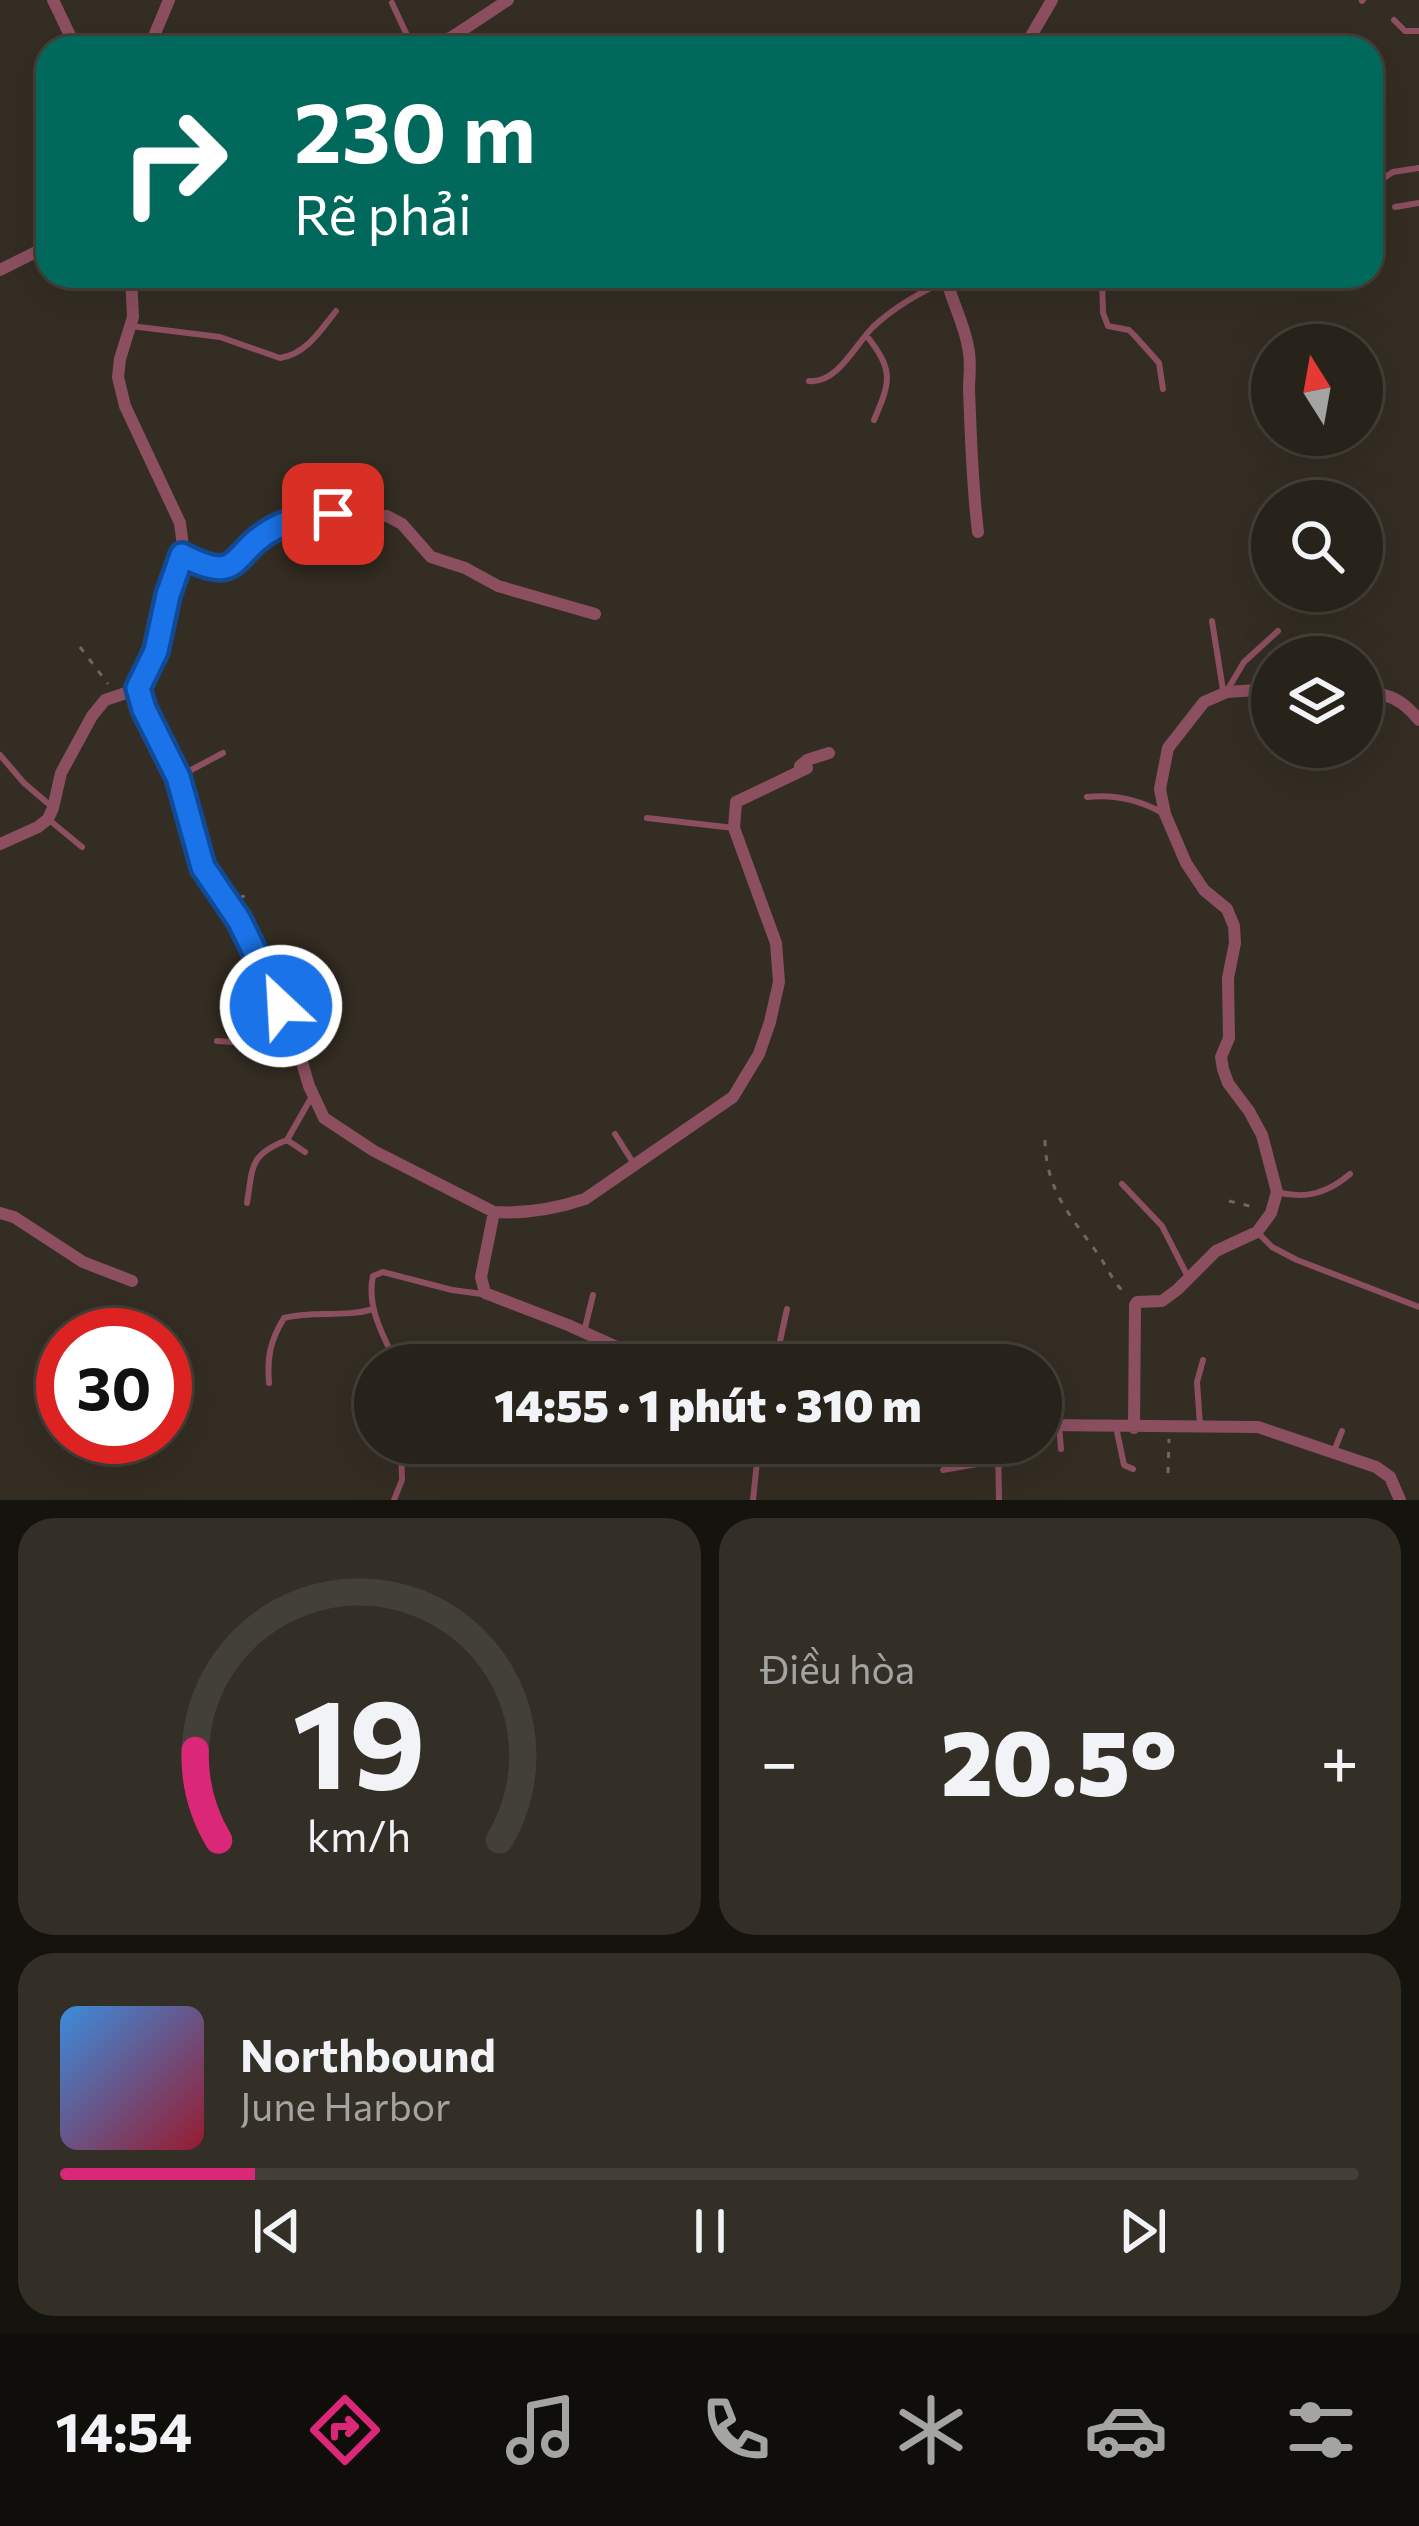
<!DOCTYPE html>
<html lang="vi">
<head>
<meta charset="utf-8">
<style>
	body { margin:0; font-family:Commissioner,sans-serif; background:#332f27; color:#f1f3f6; height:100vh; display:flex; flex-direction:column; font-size:45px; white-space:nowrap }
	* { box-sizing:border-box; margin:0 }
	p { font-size:39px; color:#a4a4a2 }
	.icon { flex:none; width:66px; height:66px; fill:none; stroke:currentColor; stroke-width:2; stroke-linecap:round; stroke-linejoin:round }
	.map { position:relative; height:1500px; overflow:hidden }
	.drawer { display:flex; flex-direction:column; gap:18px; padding:18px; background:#15130e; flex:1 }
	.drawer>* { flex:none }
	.guide { position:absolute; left:36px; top:36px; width:1347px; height:252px; border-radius:36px; box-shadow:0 12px 48px #0002,0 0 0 3px #433f39; background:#00695c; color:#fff; overflow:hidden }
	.needle { width:78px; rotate:349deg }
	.fabs { position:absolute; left:1251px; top:324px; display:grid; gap:24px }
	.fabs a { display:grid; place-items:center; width:132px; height:132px; border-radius:50%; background:#27221a; box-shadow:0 12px 48px #0002,0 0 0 3px #433f39; font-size:60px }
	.speed { position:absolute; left:36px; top:1308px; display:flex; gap:24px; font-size:60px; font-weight:700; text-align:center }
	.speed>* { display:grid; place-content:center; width:156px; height:156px; border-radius:50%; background:#27221a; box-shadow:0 12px 48px #0002,0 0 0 3px #433f39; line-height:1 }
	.speed .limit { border:18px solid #d22; background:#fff; color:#111 }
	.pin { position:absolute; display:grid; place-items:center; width:102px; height:102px; color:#fff; margin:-51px; border-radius:24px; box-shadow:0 6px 18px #0006 }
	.me { position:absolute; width:132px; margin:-66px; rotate:335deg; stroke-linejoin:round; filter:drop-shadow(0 0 9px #0008) }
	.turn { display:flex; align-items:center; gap:42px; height:252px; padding:0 60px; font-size:54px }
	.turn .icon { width:156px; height:156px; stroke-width:2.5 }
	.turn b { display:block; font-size:84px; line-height:102px }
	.big { font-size:90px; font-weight:800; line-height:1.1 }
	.drawer .card { flex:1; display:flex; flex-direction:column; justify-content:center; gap:18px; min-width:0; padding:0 42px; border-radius:36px; background:#332f27 }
	.drawer .dial { align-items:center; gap:0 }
	.dial svg { height:312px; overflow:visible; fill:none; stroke:#433f39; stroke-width:7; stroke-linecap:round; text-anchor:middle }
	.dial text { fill:#f1f3f6; stroke:none }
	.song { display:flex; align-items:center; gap:36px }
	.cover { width:144px; height:144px; border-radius:18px; background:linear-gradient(135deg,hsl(210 70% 55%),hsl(350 70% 35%)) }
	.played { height:12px; border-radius:6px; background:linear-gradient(90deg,#db2777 15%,#433f39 15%) }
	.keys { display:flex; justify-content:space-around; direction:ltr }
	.heat { display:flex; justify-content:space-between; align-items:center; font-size:66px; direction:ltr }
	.drawer .tiles { flex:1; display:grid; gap:18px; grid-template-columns:1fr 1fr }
	.card:last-child { grid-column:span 2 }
	.trip { position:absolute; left:354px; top:1344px; width:708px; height:120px; border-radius:60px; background:#27221a; box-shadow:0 12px 48px #0002,0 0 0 3px #433f39; font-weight:800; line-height:120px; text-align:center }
	.tabs { display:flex; height:192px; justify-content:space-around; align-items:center; background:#100e0a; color:#a4a4a2 }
	.tabs .icon { width:84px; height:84px }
	.tabs .on { color:#db2777 }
	.tabs b { font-size:54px; color:#f1f3f6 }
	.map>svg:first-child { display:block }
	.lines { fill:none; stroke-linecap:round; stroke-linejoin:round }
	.path { stroke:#6f6860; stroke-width:3; stroke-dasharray:6 9; stroke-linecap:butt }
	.service { stroke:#8c4f60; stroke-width:6 }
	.minor { stroke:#8c4f60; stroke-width:12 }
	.route-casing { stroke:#114b97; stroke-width:30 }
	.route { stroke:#1a73e8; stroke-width:21 }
</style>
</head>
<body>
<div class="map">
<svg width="1419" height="1500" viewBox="0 0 1419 1500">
	<rect width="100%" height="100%" fill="#342d23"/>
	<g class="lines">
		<!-- path -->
		<path class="path" d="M80,647L108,684
			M239,898L252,893
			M1045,1140C1046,1191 1070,1215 1098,1254C1108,1268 1113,1283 1126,1294
			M1229,1201L1258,1208
			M1168,1473L1169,1439"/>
		<!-- service -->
		<path class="service" d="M1362,1L1363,0
			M392,3L413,48
			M1394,20L1405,31H1419
			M1371,186L1393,172L1419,168
			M1395,207L1419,203
			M93,276L96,284
			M1102,276L1103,313L1108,326L1129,330L1135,336L1159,363L1163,389
			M131,326L220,337L280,358C306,354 321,330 336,311
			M866,335C894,370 891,381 874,420
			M809,381C837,384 855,345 873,327C892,309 921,291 947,281
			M365,557L367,519
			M1212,621L1223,690
			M1228,689L1244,662L1278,631
			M0,755L24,783L51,806
			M178,777L223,753
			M1087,797C1114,794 1137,799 1161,812
			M647,818L734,828
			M48,819L82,847
			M217,1041L294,1046
			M615,1134L634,1164
			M287,1140L305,1152
			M1122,1184L1162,1226L1187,1275
			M1277,1192C1305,1200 1328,1193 1350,1174
			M247,1203C253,1166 249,1155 287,1140L311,1098
			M1257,1232L1272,1247L1297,1260L1419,1307
			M584,1332L593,1295
			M775,1364L787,1309
			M397,1365C384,1337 366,1307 373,1276L383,1272L452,1290L482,1294
			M269,1383C267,1357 270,1341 284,1318C313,1310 343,1318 374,1309
			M1059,1425L1061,1449
			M1200,1425L1197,1382L1203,1360
			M1116,1427L1124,1465L1133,1469
			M998,1443L999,1500
			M1334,1451L1342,1431
			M943,1470L999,1460
			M394,1500L402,1480L401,1443
			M753,1500L759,1443"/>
		<!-- minor -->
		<path class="minor" d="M53,0L76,48
			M149,48L169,0
			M429,48L452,37L508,0
			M1024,48L1052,0
			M0,270L48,246
			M131,276L133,317L120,359L118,377L125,406L180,523L183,546L168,595L156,651L138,689L144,709L172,760L203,867L253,947L293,1032L309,1086L324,1118L374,1151L494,1212L481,1277L485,1293L568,1325L630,1353L662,1361L784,1365
			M950,276L947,281C953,305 966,327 969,353C971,365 969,378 969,390C971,438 972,484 978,532
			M181,555L209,568H224L235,562L260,538L288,523L333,515L387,516L402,524L431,557L465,568L498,586L595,614
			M1362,691C1389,694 1402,699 1419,720
			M0,844L38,827L48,819L53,808L61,773L92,716L105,700L138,689
			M494,1212C526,1214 555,1209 585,1199L733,1097L759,1054L770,1022L779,982L776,943L734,828L736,802L807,768L800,766L807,760L829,753
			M0,1213L14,1217L83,1262L132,1281
			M1041,1425L1258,1427L1376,1467L1390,1477L1400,1500
			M1134,1428L1135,1305L1137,1302L1162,1301L1177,1290L1216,1251L1257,1232L1271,1213L1277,1192L1262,1135L1249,1111L1228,1083L1223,1069L1221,1057L1229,1038L1228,978L1235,943L1234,926L1227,909L1204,890L1186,863L1165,814L1160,789L1168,748L1204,702L1227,692L1272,689"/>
	</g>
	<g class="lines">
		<defs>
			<path id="route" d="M281,1006L239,920L203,867L178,777L144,709L138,688L156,651L168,595L182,555C243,587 229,552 275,528C292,519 314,517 333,514"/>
		</defs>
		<!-- route casing -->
		<use href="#route" class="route-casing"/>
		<!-- route -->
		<use href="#route" class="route"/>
	</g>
</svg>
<div class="fabs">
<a><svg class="needle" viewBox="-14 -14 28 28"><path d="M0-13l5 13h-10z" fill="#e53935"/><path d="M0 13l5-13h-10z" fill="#a4a4a2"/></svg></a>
<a><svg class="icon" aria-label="search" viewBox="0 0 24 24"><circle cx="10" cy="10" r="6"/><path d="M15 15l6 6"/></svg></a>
<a><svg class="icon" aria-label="layers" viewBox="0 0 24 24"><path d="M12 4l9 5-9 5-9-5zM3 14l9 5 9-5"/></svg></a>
</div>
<div class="speed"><div class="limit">30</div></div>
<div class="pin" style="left:333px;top:514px;background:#d93025"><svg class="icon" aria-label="arrive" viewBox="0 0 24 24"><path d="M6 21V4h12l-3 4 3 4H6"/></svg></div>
<svg class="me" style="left:281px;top:1006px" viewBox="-20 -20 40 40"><circle r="17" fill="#1a73e8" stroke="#fff" stroke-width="3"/><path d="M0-11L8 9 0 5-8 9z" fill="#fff"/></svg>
<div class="trip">14:55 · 1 phút · 310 m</div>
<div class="guide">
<div class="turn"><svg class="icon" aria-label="right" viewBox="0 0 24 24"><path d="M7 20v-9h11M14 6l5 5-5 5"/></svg><div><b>230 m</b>Rẽ phải</div></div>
</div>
</div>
<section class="drawer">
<div class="tiles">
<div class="card dial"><svg viewBox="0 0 100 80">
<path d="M14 69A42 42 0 1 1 86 69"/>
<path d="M14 69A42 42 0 0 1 8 46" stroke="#db2777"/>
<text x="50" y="56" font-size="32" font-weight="700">19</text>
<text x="50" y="72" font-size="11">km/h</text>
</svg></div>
<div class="card"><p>Điều hòa</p>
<div class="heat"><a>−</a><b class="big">20.5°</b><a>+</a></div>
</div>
<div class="card">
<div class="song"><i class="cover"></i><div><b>Northbound</b><p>June Harbor</p></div></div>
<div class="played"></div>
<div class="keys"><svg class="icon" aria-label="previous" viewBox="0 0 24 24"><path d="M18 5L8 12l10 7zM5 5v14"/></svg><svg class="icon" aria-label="pause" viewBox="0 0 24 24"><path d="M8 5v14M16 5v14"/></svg><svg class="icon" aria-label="next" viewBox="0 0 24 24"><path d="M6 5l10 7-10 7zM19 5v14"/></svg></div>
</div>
</div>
</section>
<nav class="tabs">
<b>14:54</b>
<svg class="icon on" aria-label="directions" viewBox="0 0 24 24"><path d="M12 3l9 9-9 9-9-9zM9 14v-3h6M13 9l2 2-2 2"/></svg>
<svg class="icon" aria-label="music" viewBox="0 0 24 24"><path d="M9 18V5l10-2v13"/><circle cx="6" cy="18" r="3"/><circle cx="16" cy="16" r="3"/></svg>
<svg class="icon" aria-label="phone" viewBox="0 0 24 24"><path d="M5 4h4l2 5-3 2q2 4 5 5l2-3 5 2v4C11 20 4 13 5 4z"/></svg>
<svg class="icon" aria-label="climate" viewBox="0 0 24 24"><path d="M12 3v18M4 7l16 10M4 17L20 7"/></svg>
<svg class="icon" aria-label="car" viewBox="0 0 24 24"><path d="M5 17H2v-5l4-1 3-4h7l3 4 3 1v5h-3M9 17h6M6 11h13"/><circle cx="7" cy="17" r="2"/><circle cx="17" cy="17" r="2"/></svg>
<svg class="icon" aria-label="filters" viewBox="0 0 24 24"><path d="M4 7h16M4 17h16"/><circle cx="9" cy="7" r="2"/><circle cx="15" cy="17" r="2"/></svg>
</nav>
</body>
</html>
